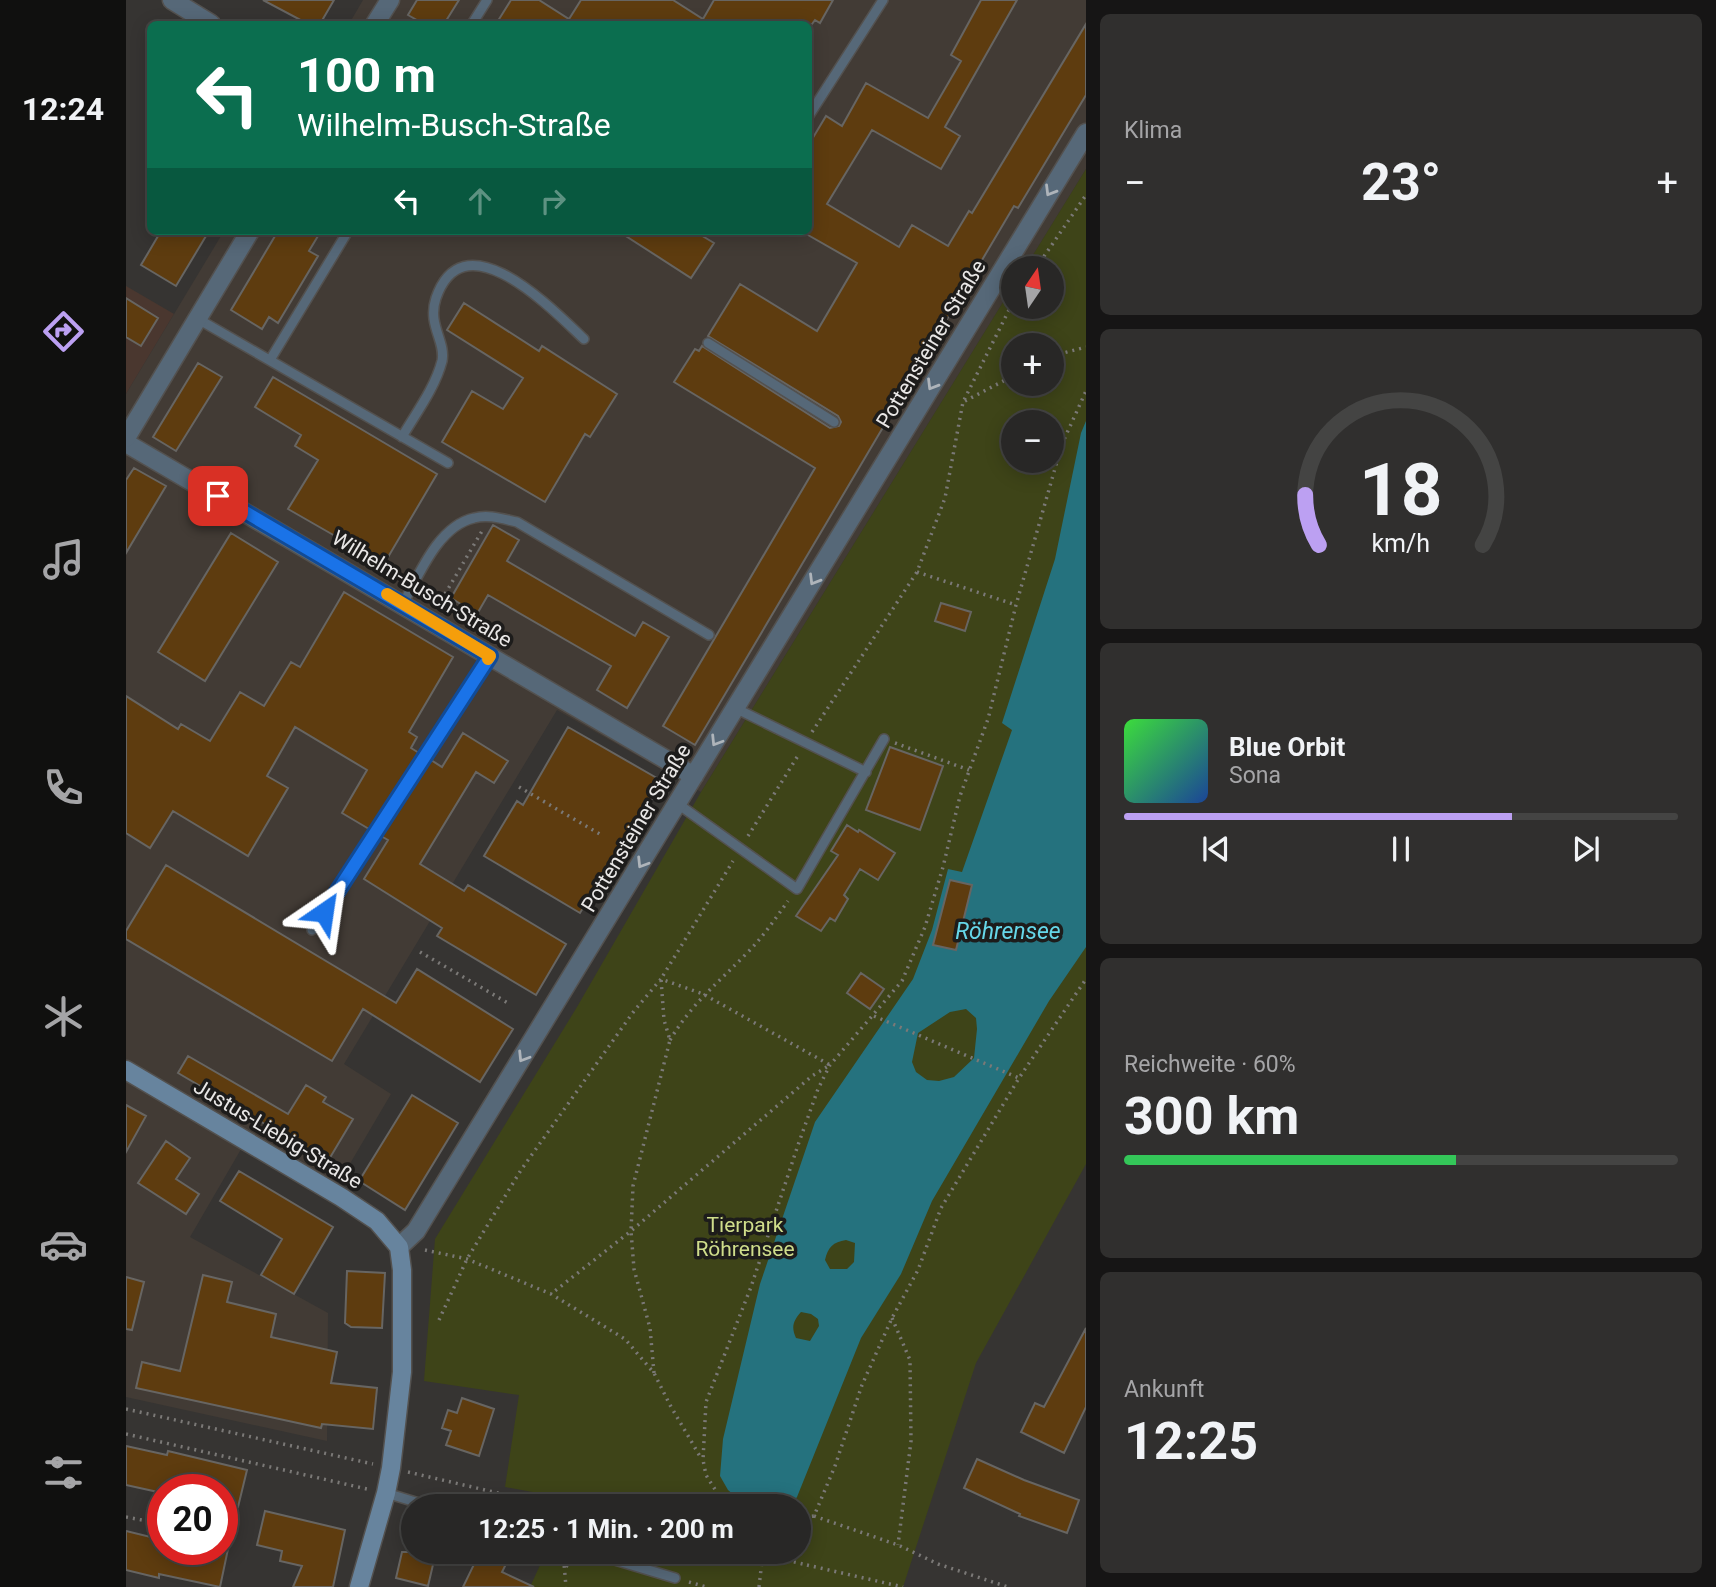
<!DOCTYPE html>
<html lang="de">
<head>
<meta charset="utf-8">
<style>
	body { margin:0; font-family:Roboto,sans-serif; background:#302f2e; color:#f1f3f6; height:100vh; display:flex; flex-direction:column; font-size:26px; white-space:nowrap }
	* { box-sizing:border-box; margin:0 }
	p { font-size:23px; color:#a5a5a7 }
	.icon { flex:none; width:38px; height:38px; fill:none; stroke:currentColor; stroke-width:2; stroke-linecap:round; stroke-linejoin:round }
	.map { position:relative; flex:1; overflow:hidden }
	.sheet { display:flex; flex-direction:column; gap:14px; padding:14px; background:#161515; width:630px }
	.sheet>* { flex:none }
	.hud { position:absolute; left:21px; top:21px; width:665px; height:214px; border-radius:10px; box-shadow:0 4px 18px #0003,0 0 0 2px #444443; background:#0b6e4f; color:#fff; overflow:hidden }
	.needle { width:46px; rotate:13deg }
	.fabs { position:absolute; left:875px; top:256px; display:grid; gap:14px }
	.fabs a { display:grid; place-items:center; width:63px; height:63px; border-radius:50%; background:#282726; box-shadow:0 4px 18px #0003,0 0 0 2px #444443; font-size:35px }
	.speed { position:absolute; left:21px; top:1474px; display:flex; gap:14px; font-size:35px; font-weight:700; text-align:center }
	.speed>* { display:grid; place-content:center; width:91px; height:91px; border-radius:50%; background:#282726; box-shadow:0 4px 18px #0003,0 0 0 2px #444443; line-height:1 }
	.speed .limit { border:10px solid #d22; background:#fff; color:#111 }
	.pin { position:absolute; display:grid; place-items:center; width:60px; height:60px; color:#fff; margin:-30px; border-radius:14px; box-shadow:0 4px 10px #0006 }
	.me { position:absolute; width:77px; margin:-38px; rotate:32deg; stroke-linejoin:round; filter:drop-shadow(0 0 5px #0008) }
	.turn { display:flex; align-items:center; gap:24px; height:147px; padding:0 35px; font-size:32px }
	.turn .icon { width:91px; height:91px; stroke-width:2.5 }
	.turn b { display:block; font-size:49px; line-height:60px }
	.lanes { display:flex; align-items:center; height:66px; padding:0 35px; background:#0003; justify-content:center; gap:35px; direction:ltr }
	.lanes .off { opacity:.35 }
	.big { font-size:52px; font-weight:700; line-height:1.1 }
	.sheet .card { flex:1; display:flex; flex-direction:column; justify-content:center; gap:10px; min-width:0; padding:0 24px; border-radius:10px; background:#302f2e }
	.sheet .dial { align-items:center; gap:0 }
	.dial svg { height:182px; overflow:visible; fill:none; stroke:#444443; stroke-width:7; stroke-linecap:round; text-anchor:middle }
	.dial text { fill:#f1f3f6; stroke:none }
	.song { display:flex; align-items:center; gap:21px }
	.cover { width:84px; height:84px; border-radius:10px; background:linear-gradient(135deg,hsl(120 70% 55%),hsl(220 70% 35%)) }
	.played { height:7px; border-radius:4px; background:linear-gradient(90deg,#bca0f2 70%,#444443 70%) }
	.keys { display:flex; justify-content:space-around; direction:ltr }
	.heat { display:flex; justify-content:space-between; align-items:center; font-size:38px; direction:ltr }
	.charge { height:10px; border-radius:5px; background:linear-gradient(90deg,#34c759 60%,#444443 0) }
	.trip { position:absolute; left:275px; top:1494px; width:410px; height:70px; border-radius:35px; background:#282726; box-shadow:0 4px 18px #0003,0 0 0 2px #444443; font-weight:700; line-height:70px; text-align:center }
	main { display:flex; flex:1; min-height:0 }
	.menu { display:flex; flex-direction:column; width:126px; justify-content:space-around; align-items:center; background:#10100f; color:#a5a5a7 }
	.menu .icon { width:49px; height:49px }
	.menu .active { color:#bca0f2 }
	.menu b { font-size:32px; color:#f1f3f6 }
	.map>svg:first-child { display:block }
	.commercial { fill:#4a372f }
	.built { fill:#423b35 }
	.green { fill:#3e4418; fill-rule:evenodd }
	.water { fill:#25727e; fill-rule:evenodd }
	.building { fill:#5e3c0f; stroke:#676562; stroke-width:2 }
	.lines { fill:none; stroke-linecap:round; stroke-linejoin:round }
	.service-casing { stroke:#53514f; stroke-width:12 }
	.minor-casing { stroke:#53514f; stroke-width:21 }
	.tertiary-casing { stroke:#53514f; stroke-width:21 }
	.secondary-casing { stroke:#53514f; stroke-width:21 }
	.path { stroke:#7b7977; stroke-width:3.5; stroke-dasharray:2 5; stroke-linecap:butt }
	.service { stroke:#566878; stroke-width:9 }
	.minor { stroke:#566878; stroke-width:18 }
	.tertiary { stroke:#566878; stroke-width:18 }
	.secondary { stroke:#67849e; stroke-width:18 }
	.path-bridge { stroke:#7b7977; stroke-width:3.5; stroke-dasharray:2 5; stroke-linecap:butt }
	.oneway { stroke:#aeb4ba }
	.route-casing { stroke:#114b97; stroke-width:18 }
	.route { stroke:#1a73e8; stroke-width:12 }
	.slow { stroke:#f59e0b; stroke-width:12 }
	.labels { text-anchor:middle; dominant-baseline:central; stroke-width:7; stroke-linejoin:round; paint-order:stroke }
	.street-label { font-size:21px; fill:#e9e7e6; stroke:#1d1c1b }
	.park-label { font-size:21px; fill:#cfdd8b; stroke:#1d1c1b }
	.water-label { font-size:23px; font-style:italic; fill:#66d7e9; stroke:#1d1c1b }
</style>
</head>
<body>
<main>
<nav class="menu">
<b>12:24</b>
<svg class="icon active" aria-label="directions" viewBox="0 0 24 24"><path d="M12 3l9 9-9 9-9-9zM9 14v-3h6M13 9l2 2-2 2"/></svg>
<svg class="icon" aria-label="music" viewBox="0 0 24 24"><path d="M9 18V5l10-2v13"/><circle cx="6" cy="18" r="3"/><circle cx="16" cy="16" r="3"/></svg>
<svg class="icon" aria-label="phone" viewBox="0 0 24 24"><path d="M5 4h4l2 5-3 2q2 4 5 5l2-3 5 2v4C11 20 4 13 5 4z"/></svg>
<svg class="icon" aria-label="climate" viewBox="0 0 24 24"><path d="M12 3v18M4 7l16 10M4 17L20 7"/></svg>
<svg class="icon" aria-label="car" viewBox="0 0 24 24"><path d="M5 17H2v-5l4-1 3-4h7l3 4 3 1v5h-3M9 17h6M6 11h13"/><circle cx="7" cy="17" r="2"/><circle cx="17" cy="17" r="2"/></svg>
<svg class="icon" aria-label="filters" viewBox="0 0 24 24"><path d="M4 7h16M4 17h16"/><circle cx="9" cy="7" r="2"/><circle cx="15" cy="17" r="2"/></svg>
</nav>
<div class="map">
<svg width="960" height="1587" viewBox="0 0 960 1587">
	<rect width="100%" height="100%" fill="#363432"/>
	<!-- commercial -->
	<path class="commercial" d="M0,286L48,314L0,394Z"/>
	<!-- built -->
	<path class="built" d="M237,0H960V169L899,268H887V286L575,792L431,710L218,1064L265,1094L212,1184L125,1132L64,1237L202,1313L201,1441L0,1397V394L98,231H682V24H223Z"/>
	<!-- green -->
	<path class="green" d="M960,169V1164L850,1363L777,1587H404L420,1552H672V1507H442L445,1499L379,1487L393,1395L298,1381L309,1239L451,1007L575,792L887,286V306H926V268H899ZM887,345H926V383H887ZM887,422H926V460H887Z"/>
	<!-- water -->
	<path class="water" d="M960,421V947L923,1001L806,1201L775,1274L735,1338L671,1497L663,1507H622L602,1490L594,1476L597,1439L634,1284L689,1122L787,979L806,930L822,869L836,872L886,730L876,723L929,559L955,433ZM840,1009L850,1018L851,1029L848,1058L828,1077L813,1081L801,1080L790,1072L786,1062L792,1033L824,1012ZM720,1240L729,1243L728,1262L721,1269H704L699,1260C702,1247 707,1242 720,1240ZM675,1312L685,1314L692,1319L693,1326L684,1341L670,1338C665,1327 667,1321 675,1312Z"/>
	<!-- building -->
	<path class="building" d="M137,0H208L194,24H182Z
		M291,0H333L318,24H298L282,15Z
		M385,0H413L443,19L455,0H547L577,19L588,0H707L694,23L689,20L686,24H370Z
		M855,0H891L819,127L834,136L815,169L746,130L701,204L773,247L786,225L822,246L843,211L846,213L960,24V95L892,208L888,206L569,745L537,726L689,468L548,382L569,349L573,351L576,346L704,428L713,426L715,422L712,416L582,336L614,284L691,331L731,263L682,235V146L700,116L716,126L740,83L802,118L835,61L825,55Z
		M35,231H83L50,286L15,265Z
		M152,231H195L183,251L192,256L152,323L143,317L136,329L105,310Z
		M492,231H568L588,243L565,278Z
		M0,298L32,318L15,346L0,337Z
		M338,303L413,351L416,346L491,394L464,437L459,434L419,502L316,442L346,391L377,409L397,378L321,330Z
		M72,363L96,377L50,451L27,437Z
		M147,377L311,474L258,564L162,509L192,460L169,446L175,435L129,407Z
		M8,468L40,486L0,553V480Z
		M367,525L393,540L381,561L509,636L517,622L543,637L501,708L471,690L485,666L362,595L351,614L325,598Z
		M105,533L152,562L79,681L32,652Z
		M218,592L327,657L283,732L291,737L285,748L293,753L243,829L216,813L241,770L169,727L141,776L162,788L122,856L47,811L24,848L0,833V696L52,729L55,724L84,741L114,692L138,706L165,662L174,667Z
		M815,603L845,612L839,631L809,621Z
		M442,727L536,781L504,836L501,835L454,913L358,856L391,801L397,805Z
		M337,733L382,761L368,783L350,772L294,864L338,891L342,885L440,944L410,995L311,936L316,928L238,879L262,840L255,836L305,760L316,767Z
		M764,747L817,766L794,830L740,810Z
		M721,825L732,832L733,830L769,853L752,880L734,869L718,895L722,899L709,921L704,918L695,931L670,916L712,855L705,851Z
		M40,865L270,1003L291,969L387,1029L354,1082L237,1009L206,1061L0,939V931Z
		M824,880L846,885L830,950L807,945Z
		M735,973L758,989L744,1009L721,993Z
		M62,1056L162,1114L180,1085L200,1097L197,1102L227,1119L202,1161L52,1073Z
		M286,1095L332,1123L279,1210L233,1181Z
		M0,1105L20,1116L0,1152Z
		M40,1141L64,1158L50,1179L73,1194L60,1214L12,1183Z
		M113,1171L207,1227L168,1294L135,1275L156,1239L94,1201Z
		M221,1271L259,1273L256,1328L225,1327L219,1323Z
		M77,1275L106,1282L101,1302L150,1314L145,1337L211,1352L205,1383L251,1388L247,1429L196,1424L195,1428L10,1388L16,1362L54,1371Z
		M0,1277L18,1282L6,1330L0,1329Z
		M960,1328V1407L938,1453L895,1432L909,1403L918,1407Z
		M336,1398L368,1409L353,1456L320,1445L325,1431L316,1428L322,1410L331,1413Z
		M0,1446L41,1455L42,1451L121,1470L112,1507L96,1503V1489H33L32,1492L0,1485Z
		M851,1459L898,1480L953,1500L941,1533L893,1516L894,1514L838,1488Z
		M139,1511L219,1530L207,1587H167L176,1566L154,1561L156,1551L131,1545Z
		M0,1531L37,1540V1549H102L94,1587L33,1574V1578L0,1570Z
		M276,1552H310L302,1586L270,1578Z
		M354,1552H386L376,1572L408,1587H337Z"/>
	<g class="lines">
		<defs>
			<path id="service" d="M346,24L361,0
				M682,117L757,0
				M72,319L322,463
				M582,343L708,422
				M144,360L222,231
				M276,437C290,413 309,388 316,361C320,341 301,325 310,298C338,217 426,309 458,339
				M277,604C293,575 312,526 348,518C363,514 377,519 391,522L583,635
				M611,709L740,772
				M552,804L671,889L758,739
				M186,930L364,656
				M260,1493L306,1507
				M462,1552L549,1578"/>
			<path id="minor" d="M46,0L85,24
				M0,443L568,776
				M273,1247L290,1231L960,133"/>
			<path id="tertiary" d="M249,24L264,0
				M0,438L124,231"/>
			<path id="secondary" d="M0,1070L215,1197L251,1221L273,1247L276,1270V1372L265,1468L260,1493L233,1587"/>
		</defs>
		<!-- service casing -->
		<use href="#service" class="service-casing"/>
		<!-- minor casing -->
		<use href="#minor" class="minor-casing"/>
		<!-- tertiary casing -->
		<use href="#tertiary" class="tertiary-casing"/>
		<!-- secondary casing -->
		<use href="#secondary" class="secondary-casing"/>
		<!-- path -->
		<path class="path" d="M910,268L960,195
			M926,356L960,347
			M839,401L887,376
			M791,572L890,605
			M312,606L356,531
			M686,732L791,572L819,498L837,402L887,302
			M769,743L843,770
			M393,787L477,836
			M622,836L673,754
			M294,952L382,1003
			M748,1016L893,1078
			M544,1040C566,1003 592,983 621,953C637,937 649,919 662,901
			M299,1250L341,1259L425,1294L499,1339L528,1373L544,1405L575,1458
			M766,1318L784,1360L785,1441L772,1545
			M313,1320L341,1259L395,1170L508,1011L535,979L577,994L704,1065L686,1076L505,1231L425,1294
			M528,1373L524,1328L508,1269L505,1231L507,1186L544,1040L538,1020L535,979L607,861
			M0,1409L247,1464
			M0,1434L241,1489
			M282,1472L432,1507
			M600,1507L580,1475L577,1460L580,1402L625,1287L672,1145L692,1089L704,1065L776,981L799,927L817,867L834,796L862,719L890,605L936,444L960,391
			M688,1516L772,1545L812,1564L882,1587
			M0,1517L37,1524
			M672,1518L688,1516L709,1466L736,1385L766,1318L792,1270L815,1208L893,1078L960,979
			M437,1552L440,1587
			M681,1565L777,1587
			M440,1567L449,1553
			M563,1582L580,1587
			M633,1587L637,1552"/>
		<!-- service -->
		<use href="#service" class="service"/>
		<!-- minor -->
		<use href="#minor" class="minor"/>
		<!-- tertiary -->
		<use href="#tertiary" class="tertiary"/>
		<!-- secondary -->
		<use href="#secondary" class="secondary"/>
		<!-- path-bridge -->
		<path class="path-bridge" d="M627,1552L681,1565"/>
	</g>
	<!-- one-way arrows -->
	<defs><path id="oneway-chevron" d="M-2-3.5L2.5 0L-2 3.5" fill="none" stroke-width="1.6" stroke-linecap="round" stroke-linejoin="round" transform="scale(1.75)"/></defs>
	<g class="oneway">
		<use href="#oneway-chevron" transform="translate(924 191) rotate(121)"/>
		<use href="#oneway-chevron" transform="translate(806 385) rotate(121)"/>
		<use href="#oneway-chevron" transform="translate(688 580) rotate(121)"/>
		<use href="#oneway-chevron" transform="translate(590 741) rotate(122)"/>
		<use href="#oneway-chevron" transform="translate(516 863) rotate(122)"/>
		<use href="#oneway-chevron" transform="translate(397 1057) rotate(122)"/>
	</g>
	<g class="lines">
		<defs>
			<path id="route" d="M92,496L364,656L198,912"/>
		</defs>
		<!-- route casing -->
		<use href="#route" class="route-casing"/>
		<!-- route -->
		<use href="#route" class="route"/>
		<!-- slow -->
		<path class="slow" d="M261,594L364,656L362,659"/>
	</g>
	<g class="labels">
		<!-- street labels -->
		<g class="street-label">
			<text transform="translate(805 344) rotate(-59)">Pottensteiner Straße</text>
			<text transform="translate(296 589) rotate(31)">Wilhelm-Busch-Straße</text>
			<text transform="translate(510 828) rotate(-59)">Pottensteiner Straße</text>
			<text transform="translate(152 1134) rotate(31)">Justus-Liebig-Straße</text>
		</g>
		<!-- park labels -->
		<g class="park-label">
			<text x="619" y="1225">Tierpark<tspan x="619" dy="24">Röhrensee</tspan></text>
		</g>
		<!-- water labels -->
		<g class="water-label">
			<text x="882" y="931">Röhrensee</text>
		</g>
	</g>
</svg>
<div class="fabs">
<a><svg class="needle" viewBox="-14 -14 28 28"><path d="M0-13l5 13h-10z" fill="#e53935"/><path d="M0 13l5-13h-10z" fill="#a5a5a7"/></svg></a>
<a>+</a>
<a>−</a>
</div>
<div class="speed"><div class="limit">20</div></div>
<div class="pin" style="left:92px;top:496px;background:#d93025"><svg class="icon" aria-label="arrive" viewBox="0 0 24 24"><path d="M6 21V4h12l-3 4 3 4H6"/></svg></div>
<svg class="me" style="left:198px;top:912px" viewBox="-20 -20 40 40"><path d="M0-17L14 15 0 8-14 15z" fill="#1a73e8" stroke="#fff" stroke-width="4"/></svg>
<div class="trip">12:25 · 1 Min. · 200 m</div>
<div class="hud">
<div class="turn"><svg class="icon" aria-label="left" viewBox="0 0 24 24"><path d="M17 20v-9H6M10 6l-5 5 5 5"/></svg><div><b>100 m</b>Wilhelm-Busch-Straße</div></div>
<div class="lanes"><svg class="icon" aria-label="left" viewBox="0 0 24 24"><path d="M17 20v-9H6M10 6l-5 5 5 5"/></svg><svg class="icon off" aria-label="ahead" viewBox="0 0 24 24"><path d="M12 20V5M6 11l6-6 6 6"/></svg><svg class="icon off" aria-label="right" viewBox="0 0 24 24"><path d="M7 20v-9h11M14 6l5 5-5 5"/></svg></div>
</div>
</div>
<section class="sheet">
<div class="card"><p>Klima</p>
<div class="heat"><a>−</a><b class="big">23°</b><a>+</a></div>
</div>
<div class="card dial"><svg viewBox="0 0 100 80">
<path d="M14 69A42 42 0 1 1 86 69"/>
<path d="M14 69A42 42 0 0 1 8 47" stroke="#bca0f2"/>
<text x="50" y="56" font-size="32" font-weight="700">18</text>
<text x="50" y="72" font-size="11">km/h</text>
</svg></div>
<div class="card">
<div class="song"><i class="cover"></i><div><b>Blue Orbit</b><p>Sona</p></div></div>
<div class="played"></div>
<div class="keys"><svg class="icon" aria-label="previous" viewBox="0 0 24 24"><path d="M18 5L8 12l10 7zM5 5v14"/></svg><svg class="icon" aria-label="pause" viewBox="0 0 24 24"><path d="M8 5v14M16 5v14"/></svg><svg class="icon" aria-label="next" viewBox="0 0 24 24"><path d="M6 5l10 7-10 7zM19 5v14"/></svg></div>
</div>
<div class="card"><p>Reichweite · 60%</p><b class="big">300 km</b><div class="charge"></div></div>
<div class="card"><p>Ankunft</p><b class="big">12:25</b></div>
</section>
</main>
</body>
</html>
